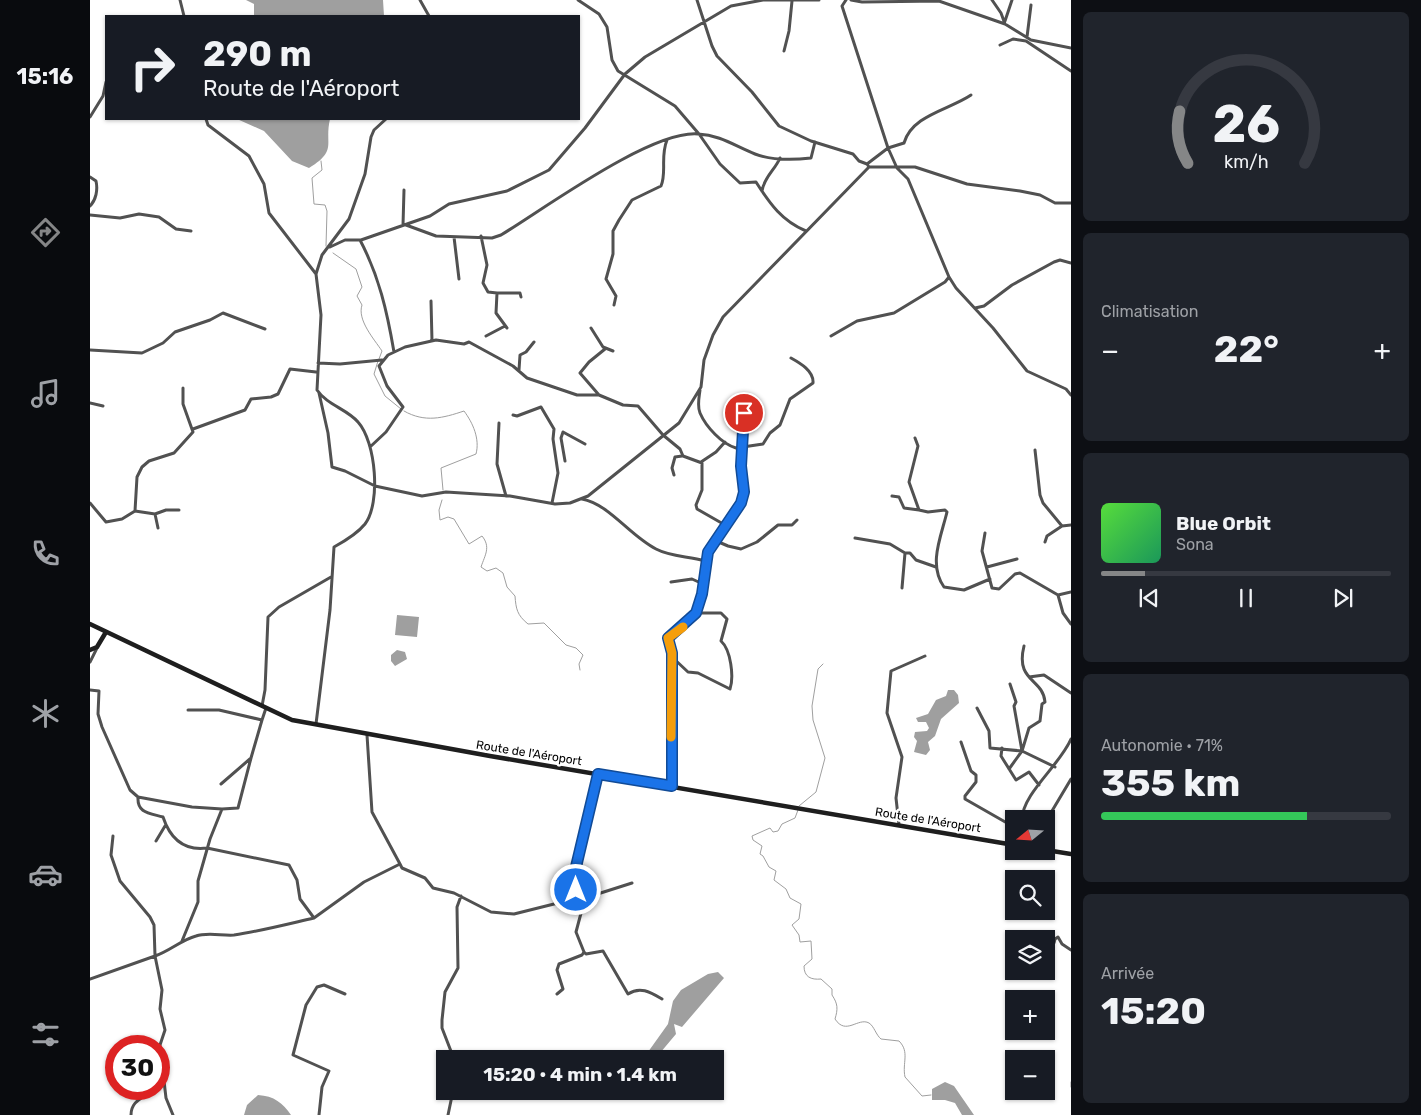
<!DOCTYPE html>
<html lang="fr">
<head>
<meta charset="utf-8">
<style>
	body { margin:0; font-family:Rubik,sans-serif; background:#20242c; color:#f1f3f6; height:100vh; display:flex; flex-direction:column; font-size:19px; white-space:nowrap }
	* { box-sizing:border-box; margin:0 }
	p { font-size:16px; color:#9ea1a6 }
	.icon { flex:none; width:28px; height:28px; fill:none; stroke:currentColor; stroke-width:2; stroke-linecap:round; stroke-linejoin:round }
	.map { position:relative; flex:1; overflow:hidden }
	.side { display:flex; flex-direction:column; gap:12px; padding:12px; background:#0d0f14; width:350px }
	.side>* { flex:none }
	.banner { position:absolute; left:15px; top:15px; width:475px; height:105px; border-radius:0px; box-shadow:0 1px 4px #0004; background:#171b24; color:#f1f3f6; overflow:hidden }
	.needle { width:32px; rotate:252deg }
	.buttons { position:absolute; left:915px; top:810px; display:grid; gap:10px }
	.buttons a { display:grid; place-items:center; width:50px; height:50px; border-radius:0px; background:#171b24; box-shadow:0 1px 4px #0004; font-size:25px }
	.speed { position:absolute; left:15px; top:1035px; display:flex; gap:10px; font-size:25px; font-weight:700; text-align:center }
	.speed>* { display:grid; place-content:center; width:65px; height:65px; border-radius:50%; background:#171b24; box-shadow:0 1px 4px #0004; line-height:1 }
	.speed .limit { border:8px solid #d22; background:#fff; color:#111 }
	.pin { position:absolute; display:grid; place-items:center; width:42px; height:42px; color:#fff; margin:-21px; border:2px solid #fff; border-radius:50%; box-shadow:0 1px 5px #0007 }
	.me { position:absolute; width:55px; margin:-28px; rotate:0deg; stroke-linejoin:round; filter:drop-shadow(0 0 4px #0008) }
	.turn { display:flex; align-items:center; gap:18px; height:105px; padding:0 15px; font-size:22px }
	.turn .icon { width:65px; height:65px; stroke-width:2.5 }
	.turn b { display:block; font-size:35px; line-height:42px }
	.big { font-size:38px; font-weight:700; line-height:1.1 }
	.side .card { flex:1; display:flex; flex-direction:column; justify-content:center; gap:8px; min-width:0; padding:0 18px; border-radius:8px; background:#20242c }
	.side .dial { align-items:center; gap:0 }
	.dial svg { height:130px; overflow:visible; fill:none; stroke:#363941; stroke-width:7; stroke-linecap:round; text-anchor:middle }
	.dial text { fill:#f1f3f6; stroke:none }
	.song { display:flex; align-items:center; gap:15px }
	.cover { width:60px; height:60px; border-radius:8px; background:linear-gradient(135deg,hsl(110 70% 55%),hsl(150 70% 35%)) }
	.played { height:5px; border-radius:2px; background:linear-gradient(90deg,#858687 15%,#363941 15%) }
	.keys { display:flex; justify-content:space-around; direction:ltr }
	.heat { display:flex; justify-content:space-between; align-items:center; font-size:28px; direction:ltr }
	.charge { height:8px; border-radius:4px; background:linear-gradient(90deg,#34c759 71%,#363941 0) }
	.trip { position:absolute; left:346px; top:1050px; width:288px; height:50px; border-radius:0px; background:#171b24; box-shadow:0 1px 4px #0004; font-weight:700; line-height:50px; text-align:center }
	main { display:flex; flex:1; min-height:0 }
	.tab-bar { display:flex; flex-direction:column; width:90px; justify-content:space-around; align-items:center; background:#090b0e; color:#9ea1a6 }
	.tab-bar .icon { width:35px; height:35px }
	.tab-bar .active { color:#858687 }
	.tab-bar b { font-size:22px; color:#f1f3f6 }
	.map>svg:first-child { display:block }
	.water { fill:#9f9f9f }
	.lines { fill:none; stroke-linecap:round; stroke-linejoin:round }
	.stream { stroke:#9f9f9f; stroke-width:1 }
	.street { stroke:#515151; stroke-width:3 }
	.secondary { stroke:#1e1e1e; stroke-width:4.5 }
	.route-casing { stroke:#114b97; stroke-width:12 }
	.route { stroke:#1a73e8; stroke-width:9 }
	.slow { stroke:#f59e0b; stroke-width:9 }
	.labels { text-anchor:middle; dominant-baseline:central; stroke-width:4.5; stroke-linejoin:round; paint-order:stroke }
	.street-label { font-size:12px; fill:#000; stroke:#fff }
</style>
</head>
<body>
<main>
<nav class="tab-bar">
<b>15:16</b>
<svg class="icon active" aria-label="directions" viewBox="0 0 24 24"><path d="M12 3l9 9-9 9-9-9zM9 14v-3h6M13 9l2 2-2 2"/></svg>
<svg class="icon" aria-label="music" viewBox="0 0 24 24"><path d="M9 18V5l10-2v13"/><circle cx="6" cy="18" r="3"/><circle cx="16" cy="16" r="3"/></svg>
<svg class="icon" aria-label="phone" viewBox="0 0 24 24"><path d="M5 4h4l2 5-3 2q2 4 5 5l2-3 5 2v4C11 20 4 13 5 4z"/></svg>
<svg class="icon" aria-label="climate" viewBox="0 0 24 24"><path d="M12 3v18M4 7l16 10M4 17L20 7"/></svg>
<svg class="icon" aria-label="car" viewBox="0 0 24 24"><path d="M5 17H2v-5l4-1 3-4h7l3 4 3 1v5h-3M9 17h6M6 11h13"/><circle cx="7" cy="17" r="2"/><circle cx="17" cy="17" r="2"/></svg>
<svg class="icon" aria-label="filters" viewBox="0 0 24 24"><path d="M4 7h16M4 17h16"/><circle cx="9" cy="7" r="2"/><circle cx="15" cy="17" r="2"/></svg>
</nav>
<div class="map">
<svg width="981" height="1115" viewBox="0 0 981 1115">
	<rect width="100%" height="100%" fill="#fff"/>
	<!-- water -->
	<path class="water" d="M156,0H293L294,16H164V4Z
		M147,119H240C234,145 248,150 219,168L202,161L174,131Z
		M307,615L329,617L327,637L305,635Z
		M307,650L315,652L317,659L305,666L301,661V655Z
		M858,690H864L868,695L869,703L851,719L845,736L838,742L840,750L836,755L824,752L827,741L824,737L825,732L837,731L839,728L836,722H828L826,718L838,714L846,700L856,696Z
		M628,972L634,978L592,1027L584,1024L586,1034L565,1059L558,1052L578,1024L583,1001L591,990L618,974Z
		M855,1082L864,1086L884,1115H872L865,1103L855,1100H842V1089Z
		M168,1095C184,1096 193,1103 201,1115H154L157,1105Z"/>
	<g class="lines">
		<!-- stream -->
		<path class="stream" d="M231,161L232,170L222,178L224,204L235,205L237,211L236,246
			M243,253L266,269L272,287L267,296L272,305C267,320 284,339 292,351L289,359
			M288,361L284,374L295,396L311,409
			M314,411C335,423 353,418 374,411C383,423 390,439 386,454L351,468L353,490
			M352,500L349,510L350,520L358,517L364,519L379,544L392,536C401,547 395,555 391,567L397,571L406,568L413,573L417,587L425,596C426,609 427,615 438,624L454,623L476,645L486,648L493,655L489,664L490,670
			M709,806L726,792L735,758L723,720L722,706L728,669L733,664
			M708,810L705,818L692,824L688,831L683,832L680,828L662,836L663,840L672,846L670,854L673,856L679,867L686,871L684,880L696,889L700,898L711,904L709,919L702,925L709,935L710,942L721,941L722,959L714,966C714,977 721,980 731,979L742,989V995C748,1004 748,1009 745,1019C756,1036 768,1017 779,1023C784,1026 786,1035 791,1039L809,1041C820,1052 812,1063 815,1077L832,1096L841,1095
			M981,1082V1087"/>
		<!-- street -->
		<path class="street" d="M90,0L94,16
			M330,0L339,16
			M488,0L509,14L517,27L522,60L528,71L585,106L609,134L630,164L650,183L666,182C680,204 692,221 716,231
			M607,0L622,46L627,56L662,92L689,126L721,141L763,154L769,161L777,164L779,167
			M756,0L752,6L798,148L807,168L818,179L859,277L866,288L903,328L937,371L976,389L981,395
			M761,0L772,2L849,1L915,24L941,40L981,48
			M902,0L911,13L915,24
			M915,21L922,0
			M937,37L941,5
			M910,45L923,39L936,41L981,71
			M694,51L699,31L702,1
			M0,117L13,96L16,82
			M116,119L118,125L159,156L174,184L179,213L226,274
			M777,164L798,148L814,143C822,115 859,110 881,95
			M0,177L6,181C8,190 6,200 0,206
			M672,191C674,177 685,170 690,158
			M0,215L30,218L49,214L69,217L86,229L101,231
			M313,225L314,190
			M316,225L346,236L402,238L411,235C454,209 561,130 608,134C630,135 645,146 665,154C681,160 704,160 721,158L725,142
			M391,236L397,265L393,283L398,292L407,293L406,313L417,328
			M364,237L369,279
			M270,240C289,276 297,311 304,352
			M240,247L255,240H271L340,216L359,204L417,191L459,170L495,128L535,74L555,57L641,6L673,0H729
			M407,293H430L431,297
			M341,301L342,341
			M524,305L526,296L516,279L523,254V231L529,220L542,200L571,186C577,172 570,157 577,140
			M885,308L894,306L922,285L964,262L970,260L981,263
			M501,328L513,347L523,351
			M396,336L415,326
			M741,336L767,321L804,313L855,282L859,277
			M0,350L52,353L73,343L85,332L120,320L133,313L175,329
			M228,363L250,364L292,360
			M429,370L430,355L436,352L444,342
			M610,390C609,398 607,406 610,413C616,427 632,444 646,448L673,444L680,433L690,425L700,399L723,383C724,371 710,363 701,358
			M229,393L238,433L242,467L255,471L285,486L332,496L356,492L420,496L465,504L480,503L498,496L589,423L611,387L614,360L623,335L633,317L779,167H825L877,184L930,191L950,195L965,203H981
			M509,395L490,373L499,362L515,349
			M0,403L13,406
			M423,415L427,416L451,407L464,429L463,439L468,473L462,503
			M409,423L407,464L416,496
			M103,429L155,410L161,399L181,397L188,394L200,369L226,372
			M825,438L828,446L819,482L829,510L838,512L855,510L857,512C851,537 838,564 854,587L874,590L900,579
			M280,447L296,432L313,407L297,386L289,366L298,355L315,347L346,340L374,344L379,342L423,366L437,378L487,395H509L533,405L548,406L573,435L590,449L593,456L612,463V490L606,505L607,509L635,525
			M945,450L950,495L953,503L972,526L981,525
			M475,461L471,438L473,432L495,444
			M611,462L626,452L635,442
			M584,475L582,468L585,457L592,456
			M802,496L809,497L814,508L829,510
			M492,499C519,504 540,536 566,549C581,557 599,556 615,561
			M0,503L16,522L32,519L45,511L47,477L52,467L59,461L84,453L103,432L93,404V388
			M45,511L65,514L68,528
			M65,514L76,510H89
			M895,533L892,551L902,588L909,589L925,574L930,573L968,595L973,613L981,624
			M765,538L800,544L815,553
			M624,540L651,503L654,492L651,466L654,413
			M955,542L957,536L972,526
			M897,567L927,559
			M581,582L602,579L613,584
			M812,588L815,553H820L826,560L846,567
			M968,595L981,592
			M582,657L598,672L608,673L640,689C644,677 641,650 631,641L637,619L631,613H606
			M0,662L7,648
			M939,677L954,675L981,693
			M920,684L926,702L924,706L932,751
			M0,690L9,691L8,714L12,727L40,790L48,797C47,813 59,813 73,817C80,838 94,851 117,848L199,865L207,880L210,899L224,918C198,924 171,931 144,935C133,936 117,932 106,936C91,940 80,951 65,956L72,990L70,1009L75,1030L70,1045L72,1064L76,1098L83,1115
			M172,706L175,690L178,617L189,607L241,577
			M887,708L899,731L900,748L932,751L965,767
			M98,710H129L172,720L176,708
			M226,724L240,610L244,547C255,541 267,534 275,524C291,503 286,442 268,422C257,409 237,405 227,390L231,315L226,274L232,255L259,219L275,174L281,137L284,130L296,119
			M277,735L282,812L310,864L312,868L335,878L343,888L364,893L401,912L424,914L488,898L485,871L508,774
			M871,742L881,771L886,775V782L875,796V799L924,827
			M912,748L911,756L926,780L939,772L949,785
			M919,769L932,751L939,728L950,721L952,704L955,702C953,678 925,682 934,646
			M131,784L161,758L172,720
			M582,786V653L578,638C604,620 612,604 615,573C617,560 618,552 624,540L638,546L651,549L667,542L688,525H702L707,520
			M48,797L102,807L132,809
			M932,819C933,793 970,765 981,739
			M956,821L981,779
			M809,825L806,798L812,757L797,713L801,671L835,656
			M66,841L75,826
			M488,898H495L542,883
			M495,898L486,932L494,952L496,954L513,951L538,994C550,986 560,992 572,999
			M224,918L274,882L310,864
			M92,941L108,902V881L120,839L132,809L148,808L161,758
			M964,943L965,939L968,937L972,944L981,950
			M0,979L65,956L64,925L60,917L30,881L21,855L23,836
			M467,994L473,989L467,970L469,964L492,955L494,952
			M364,1059L352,1028V1020L355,992L368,968L367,907L371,896
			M69,1084L75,1080
			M41,1115C41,1100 54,1098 64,1089
			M229,1115L232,1087L239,1071L203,1055L216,1005L227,987L234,985L255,994
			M358,1115L363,1091"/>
		<!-- secondary -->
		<path class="secondary" d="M0,624L202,720L400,756L924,845
			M0,650L7,647L16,632
			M956,850L981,854"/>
	</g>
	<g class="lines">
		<defs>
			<path id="route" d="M486,890L488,878L485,871L508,774L582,786V653L578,638L606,613L612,594L618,552L651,503L654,492L651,466L654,413"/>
		</defs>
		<!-- route casing -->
		<use href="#route" class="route-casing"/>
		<!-- route -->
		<use href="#route" class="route"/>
		<!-- slow -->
		<path class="slow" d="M581,737L582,653L578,638L593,627"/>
	</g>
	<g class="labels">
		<!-- street labels -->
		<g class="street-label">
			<text transform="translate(439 753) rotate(9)">Route de l'Aéroport</text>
			<text transform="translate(838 820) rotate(9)">Route de l'Aéroport</text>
		</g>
	</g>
</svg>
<div class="buttons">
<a><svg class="needle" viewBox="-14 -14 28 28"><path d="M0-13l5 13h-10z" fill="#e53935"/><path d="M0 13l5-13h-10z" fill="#9ea1a6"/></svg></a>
<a><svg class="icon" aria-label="search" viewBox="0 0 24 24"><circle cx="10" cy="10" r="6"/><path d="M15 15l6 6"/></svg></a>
<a><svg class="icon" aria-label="layers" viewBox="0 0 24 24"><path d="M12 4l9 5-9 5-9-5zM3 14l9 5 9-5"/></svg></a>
<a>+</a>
<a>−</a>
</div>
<div class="speed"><div class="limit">30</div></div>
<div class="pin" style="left:654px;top:413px;background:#d93025"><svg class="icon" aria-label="arrive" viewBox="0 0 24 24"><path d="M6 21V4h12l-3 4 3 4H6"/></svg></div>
<svg class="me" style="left:486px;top:890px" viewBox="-20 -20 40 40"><circle r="17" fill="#1a73e8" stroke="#fff" stroke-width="3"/><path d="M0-11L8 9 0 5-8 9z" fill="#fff"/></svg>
<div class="trip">15:20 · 4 min · 1.4 km</div>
<div class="banner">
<div class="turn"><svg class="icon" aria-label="right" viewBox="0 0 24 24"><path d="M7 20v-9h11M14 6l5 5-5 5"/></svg><div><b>290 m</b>Route de l'Aéroport</div></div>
</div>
</div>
<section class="side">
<div class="card dial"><svg viewBox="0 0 100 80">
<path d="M14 69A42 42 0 1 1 86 69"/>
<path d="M14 69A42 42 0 0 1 9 37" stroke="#858687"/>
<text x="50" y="56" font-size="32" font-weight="700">26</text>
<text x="50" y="72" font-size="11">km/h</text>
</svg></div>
<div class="card"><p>Climatisation</p>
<div class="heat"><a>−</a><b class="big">22°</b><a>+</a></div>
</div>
<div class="card">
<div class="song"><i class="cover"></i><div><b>Blue Orbit</b><p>Sona</p></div></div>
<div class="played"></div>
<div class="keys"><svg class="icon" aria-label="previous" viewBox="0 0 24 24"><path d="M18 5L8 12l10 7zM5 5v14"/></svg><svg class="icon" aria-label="pause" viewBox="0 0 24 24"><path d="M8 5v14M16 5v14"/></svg><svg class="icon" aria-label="next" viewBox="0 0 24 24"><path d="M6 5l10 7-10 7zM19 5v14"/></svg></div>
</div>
<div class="card"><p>Autonomie · 71%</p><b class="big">355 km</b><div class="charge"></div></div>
<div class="card"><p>Arrivée</p><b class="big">15:20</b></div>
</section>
</main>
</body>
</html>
